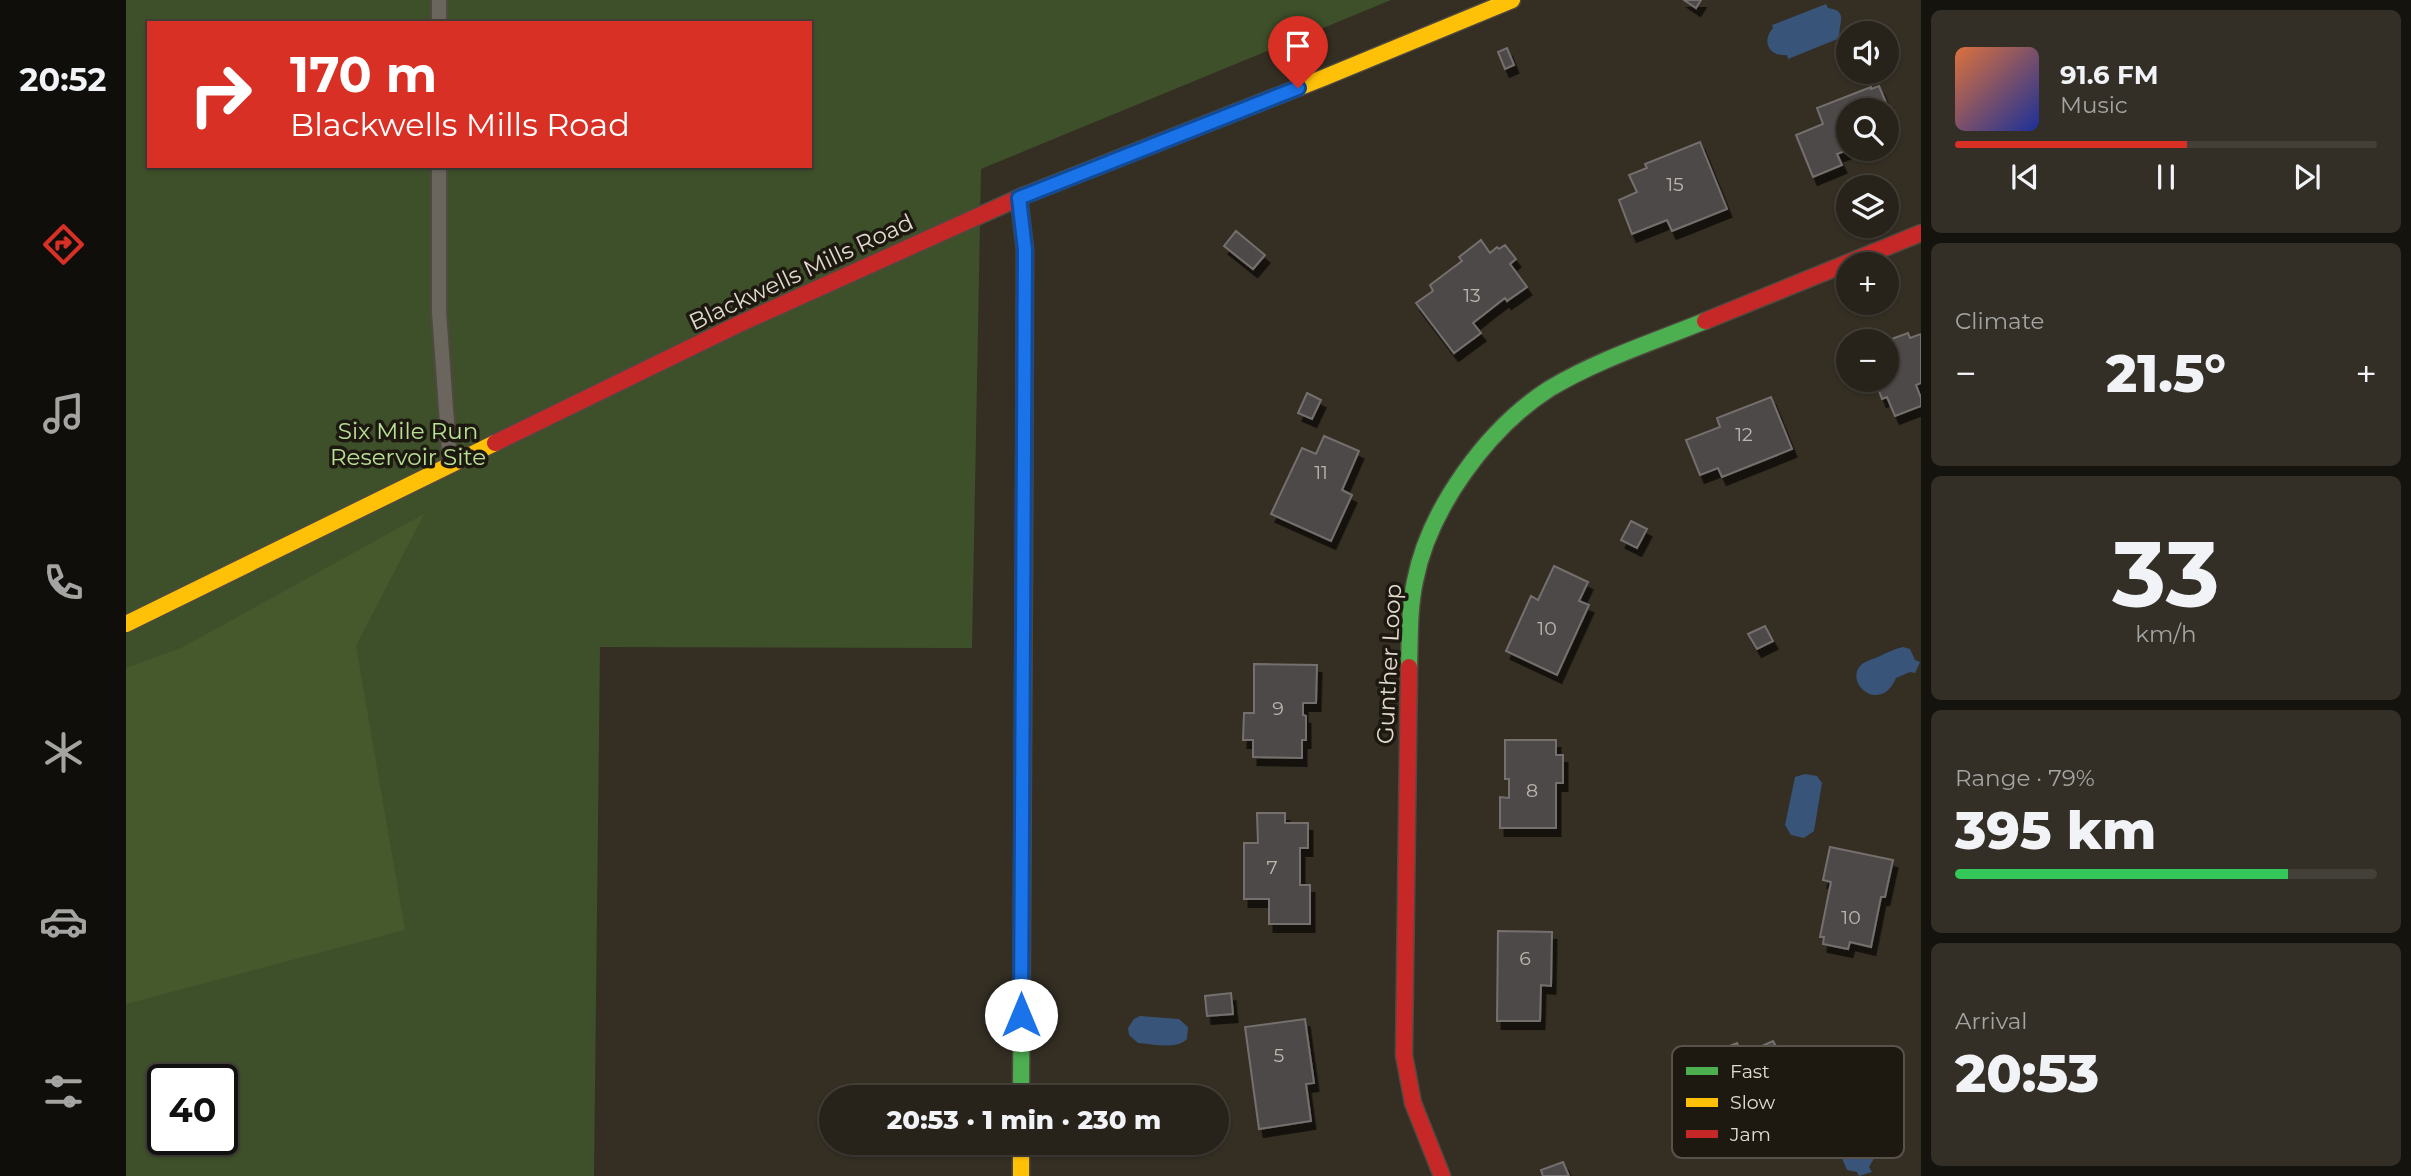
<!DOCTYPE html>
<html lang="en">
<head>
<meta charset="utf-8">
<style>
	body { margin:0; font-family:Montserrat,sans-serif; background:#332f27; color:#f1f3f6; height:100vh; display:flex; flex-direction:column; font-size:26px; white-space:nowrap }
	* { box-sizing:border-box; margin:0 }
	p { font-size:23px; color:#a4a4a2 }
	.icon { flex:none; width:38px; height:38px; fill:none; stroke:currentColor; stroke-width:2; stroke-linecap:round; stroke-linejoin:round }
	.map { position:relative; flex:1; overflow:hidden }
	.details { display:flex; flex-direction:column; gap:10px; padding:10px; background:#15130e; width:490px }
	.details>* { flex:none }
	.hud { position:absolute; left:21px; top:21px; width:665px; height:147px; border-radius:0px; box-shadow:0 2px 5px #0004,0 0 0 2px #433f39; background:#d93025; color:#fff; overflow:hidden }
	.buttons { position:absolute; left:1710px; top:21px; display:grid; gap:14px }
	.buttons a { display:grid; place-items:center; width:63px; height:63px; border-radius:50%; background:#27221a; box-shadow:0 2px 5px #0004,0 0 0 2px #433f39; font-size:35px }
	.speed { position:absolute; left:21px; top:1064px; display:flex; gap:14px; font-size:35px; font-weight:700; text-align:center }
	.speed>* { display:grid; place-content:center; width:91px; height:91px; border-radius:50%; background:#27221a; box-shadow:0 2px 5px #0004,0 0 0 2px #433f39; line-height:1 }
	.speed .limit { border:4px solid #111; border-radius:10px; background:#fff; color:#111 }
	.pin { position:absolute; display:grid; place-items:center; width:60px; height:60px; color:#fff; margin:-72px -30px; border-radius:50% 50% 50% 0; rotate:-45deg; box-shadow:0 0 7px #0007 }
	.pin .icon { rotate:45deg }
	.me { position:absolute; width:77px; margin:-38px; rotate:0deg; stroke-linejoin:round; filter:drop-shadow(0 0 5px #0008) }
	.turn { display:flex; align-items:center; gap:24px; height:147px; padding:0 28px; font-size:32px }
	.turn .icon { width:91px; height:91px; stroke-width:2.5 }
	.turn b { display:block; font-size:49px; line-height:60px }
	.big { font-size:52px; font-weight:800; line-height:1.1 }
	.details .tile { flex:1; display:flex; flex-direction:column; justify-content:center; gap:10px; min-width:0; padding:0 24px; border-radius:10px; background:#332f27 }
	.details .dial { align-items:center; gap:0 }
	.dial b { font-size:91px; line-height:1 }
	.song { display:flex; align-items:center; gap:21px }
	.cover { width:84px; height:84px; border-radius:10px; background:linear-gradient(135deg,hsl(20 70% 55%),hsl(230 70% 35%)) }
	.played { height:7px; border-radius:4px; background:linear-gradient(90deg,#d93025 55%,#433f39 55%) }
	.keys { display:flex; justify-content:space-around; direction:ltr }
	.heat { display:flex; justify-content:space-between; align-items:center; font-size:38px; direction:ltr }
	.charge { height:10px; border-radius:5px; background:linear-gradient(90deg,#34c759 79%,#433f39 0) }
	.trip { position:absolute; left:693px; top:1085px; width:410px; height:70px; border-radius:35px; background:#27221a; box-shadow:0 2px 5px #0004,0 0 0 2px #433f39; font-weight:800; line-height:70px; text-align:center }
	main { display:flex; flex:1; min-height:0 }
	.dock { display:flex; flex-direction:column; width:126px; justify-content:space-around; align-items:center; background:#100e0a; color:#a4a4a2 }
	.dock .icon { width:49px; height:49px }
	.dock .active { color:#d93025 }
	.dock b { font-size:32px; color:#f1f3f6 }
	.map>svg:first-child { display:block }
	.green { fill:#3e502a; fill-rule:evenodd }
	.forest { fill:#45592d }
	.water { fill:#395479 }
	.building { fill:#4e4948; stroke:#746f6e; stroke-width:2; filter:url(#shadow) }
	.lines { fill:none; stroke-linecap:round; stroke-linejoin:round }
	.lane-casing { stroke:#4f4940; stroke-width:18 }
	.fast-casing { stroke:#4f4940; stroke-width:19 }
	.slow-casing { stroke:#4f4940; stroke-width:19 }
	.jam-casing { stroke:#4f4940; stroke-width:19 }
	.lane { stroke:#6a655d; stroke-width:14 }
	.fast { stroke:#4caf50; stroke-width:16 }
	.slow { stroke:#ffc107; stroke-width:16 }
	.jam { stroke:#c62828; stroke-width:16 }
	.route-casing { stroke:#114b97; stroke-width:18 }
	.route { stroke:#1a73e8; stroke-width:12 }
	.labels { text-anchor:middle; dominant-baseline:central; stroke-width:7; stroke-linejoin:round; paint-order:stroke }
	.number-label { font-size:19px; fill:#bdb6ae }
	.street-label { font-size:23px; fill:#e2dbd0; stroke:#1d1810 }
	.park-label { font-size:23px; fill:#b8e094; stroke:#1d1810 }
	.key { fill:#1d1810; stroke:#58524a; stroke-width:2 }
	.key-label { font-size:19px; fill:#e2dbd0 }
</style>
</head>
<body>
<main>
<nav class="dock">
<b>20:52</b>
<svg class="icon active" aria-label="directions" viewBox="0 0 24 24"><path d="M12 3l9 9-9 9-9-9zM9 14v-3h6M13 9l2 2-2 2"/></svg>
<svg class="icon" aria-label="music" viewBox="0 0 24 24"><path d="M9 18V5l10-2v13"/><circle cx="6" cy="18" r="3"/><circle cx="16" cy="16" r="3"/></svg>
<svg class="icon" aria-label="phone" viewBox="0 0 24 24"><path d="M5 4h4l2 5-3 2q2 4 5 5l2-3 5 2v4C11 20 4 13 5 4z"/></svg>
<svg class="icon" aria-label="climate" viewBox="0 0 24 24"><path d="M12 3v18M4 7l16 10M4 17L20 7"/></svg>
<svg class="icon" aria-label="car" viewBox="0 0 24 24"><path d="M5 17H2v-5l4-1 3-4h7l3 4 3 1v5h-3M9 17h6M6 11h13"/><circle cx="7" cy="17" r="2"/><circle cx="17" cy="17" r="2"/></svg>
<svg class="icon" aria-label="filters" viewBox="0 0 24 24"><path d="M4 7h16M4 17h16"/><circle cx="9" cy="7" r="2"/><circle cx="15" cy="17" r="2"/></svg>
</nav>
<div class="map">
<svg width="1795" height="1176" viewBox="0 0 1795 1176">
	<defs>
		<filter id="shadow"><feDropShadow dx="4.5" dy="8" stdDeviation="0" flood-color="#0009"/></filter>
	</defs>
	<rect width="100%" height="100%" fill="#342e23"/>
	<!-- green -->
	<path class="green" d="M0,0H1265L855,169L846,648L474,647L468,1176H0ZM23,23H684V166H23ZM37,1080H96V1139H37Z"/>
	<!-- forest -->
	<path class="forest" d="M298,514L230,646L279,930L0,1004V668L55,648Z"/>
	<!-- water -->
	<path class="water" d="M1700,4L1702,8C1725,11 1710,26 1714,38L1662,59L1661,55C1643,57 1635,41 1647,28L1646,25Z
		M1777,647L1784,649L1789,660L1794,662L1789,673L1784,672L1770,678C1754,716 1716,681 1736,664C1740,661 1747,659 1752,657C1760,653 1768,649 1777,647Z
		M1679,774L1691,776L1696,783L1688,831L1678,838L1665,835L1659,825L1669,777Z
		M1014,1016L1053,1019L1062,1027L1061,1039C1050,1050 1027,1044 1012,1043L1003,1035L1002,1028L1008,1019Z
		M1720,1109L1729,1111L1749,1157L1743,1167L1746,1172L1733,1176L1731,1172L1721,1170L1700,1122L1706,1114Z"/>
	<!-- building -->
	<path class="building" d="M1558,0H1575L1570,8Z
		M1381,48L1388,65L1379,69L1372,52Z
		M1753,86L1763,110H1722V149H1724L1711,154L1716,165L1687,177L1670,135L1697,124L1691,108L1745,87V89Z
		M1574,142L1601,209L1546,231L1541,220L1506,234L1493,200L1511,192L1503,175L1521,168L1519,164Z
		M1110,231L1139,255L1127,269L1098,246Z
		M1355,240L1364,253L1371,247L1373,249L1379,245L1390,259L1384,264L1401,287L1381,301L1379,298L1347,323L1355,333L1328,353L1290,303L1307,291L1304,285L1336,261L1333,257Z
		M1782,333L1784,338L1795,334V383L1790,385L1795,398V406L1769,416L1761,397L1756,399L1749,380H1760V341Z
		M1181,393L1195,400L1186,419L1172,413Z
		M1645,397L1666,449L1596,477L1592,468L1574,475L1560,440L1594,427L1591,418Z
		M1198,436L1233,451L1216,490L1226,495L1205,541L1145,514L1176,448L1190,454Z
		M1505,521L1521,529L1511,548L1495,540Z
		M1428,566L1462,582L1453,601L1463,605L1431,675L1380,651L1405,596L1412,600Z
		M1639,626L1647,641L1631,649L1622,634Z
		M1128,664L1191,665L1190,703H1177V715L1180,716V740H1176V758L1127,757V740H1117L1118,713H1128Z
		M1379,740H1430V755H1437V783H1430V828H1374V797L1383,798V779H1379Z
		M1131,813H1159V823H1182V848H1174V885H1184V924H1143V899H1118V843H1132Z
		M1704,847L1767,860L1759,897H1755L1745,947L1724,942L1722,949L1697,944L1698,937H1694L1705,882L1697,880Z
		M1372,931L1426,932L1425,986L1415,985L1414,1021H1371Z
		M1105,993L1107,1014L1081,1016L1079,996Z
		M1179,1019L1188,1083L1180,1084L1185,1121L1133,1129L1119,1027Z
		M1647,1041L1656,1057L1645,1063L1636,1046Z
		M1611,1043L1618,1060L1605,1065L1598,1048Z
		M1437,1162L1443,1176H1417L1415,1170Z"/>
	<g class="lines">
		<defs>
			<path id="lane" d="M313,0V23
				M313,166V312L324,464"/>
			<path id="fast" d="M1283,667C1284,638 1283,609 1289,581C1303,509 1361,429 1423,389C1471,360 1527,342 1579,321
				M895,1097L898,544"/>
			<path id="slow" d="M897,196L1197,78L1386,0
				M0,624L369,443
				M895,1143V1176"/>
			<path id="jam" d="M893,198L899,250L898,544
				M1579,321L1795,233
				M369,443L613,324L897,196
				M1283,667L1278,1055L1287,1103L1316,1176"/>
		</defs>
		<!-- lane casing -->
		<use href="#lane" class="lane-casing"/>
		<!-- fast casing -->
		<use href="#fast" class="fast-casing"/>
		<!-- slow casing -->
		<use href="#slow" class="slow-casing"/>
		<!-- jam casing -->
		<use href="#jam" class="jam-casing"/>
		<!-- lane -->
		<use href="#lane" class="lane"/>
		<!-- fast -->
		<use href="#fast" class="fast"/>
		<!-- slow -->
		<use href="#slow" class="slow"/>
		<!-- jam -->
		<use href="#jam" class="jam"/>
	</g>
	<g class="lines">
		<defs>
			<path id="route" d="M895,1015L899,250L893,198L1172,88"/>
		</defs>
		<!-- route casing -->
		<use href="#route" class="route-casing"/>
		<!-- route -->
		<use href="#route" class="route"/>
	</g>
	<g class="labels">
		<!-- number labels -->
		<g class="number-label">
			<text x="1549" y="184">15</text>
			<text x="1346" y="295">13</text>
			<text x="1618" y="434">12</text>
			<text x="1195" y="472">11</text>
			<text x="1421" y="628">10</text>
			<text x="1152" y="708">9</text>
			<text x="1406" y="790">8</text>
			<text x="1146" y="867">7</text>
			<text x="1725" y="917">10</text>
			<text x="1399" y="958">6</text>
			<text x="1153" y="1055">5</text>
		</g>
		<!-- street labels -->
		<g class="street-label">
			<text transform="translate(675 272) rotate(-25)">Blackwells Mills Road</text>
			<text transform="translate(1263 664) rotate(-87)">Gunther Loop</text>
		</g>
		<!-- park labels -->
		<g class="park-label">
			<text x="282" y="431">Six Mile Run<tspan x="282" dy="26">Reservoir Site</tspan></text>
		</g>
	</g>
	<!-- legend -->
	<rect x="1546" y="1046" width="232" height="112" rx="10" class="key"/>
	<rect x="1560" y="1067" width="32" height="8" fill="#4caf50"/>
	<rect x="1560" y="1098" width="32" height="9" fill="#ffc107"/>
	<rect x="1560" y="1130" width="32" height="8" fill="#c62828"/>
	<g class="key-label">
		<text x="1604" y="1078">Fast</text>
		<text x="1604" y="1109">Slow</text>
		<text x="1604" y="1141">Jam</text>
	</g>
</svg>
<div class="buttons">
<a><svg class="icon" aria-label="sound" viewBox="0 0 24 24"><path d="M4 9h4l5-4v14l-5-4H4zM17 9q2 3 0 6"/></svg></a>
<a><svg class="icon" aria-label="search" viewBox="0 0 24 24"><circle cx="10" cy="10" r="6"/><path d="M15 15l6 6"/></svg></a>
<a><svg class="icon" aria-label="layers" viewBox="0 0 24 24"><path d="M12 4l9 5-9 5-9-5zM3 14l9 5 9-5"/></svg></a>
<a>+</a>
<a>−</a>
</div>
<div class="speed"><div class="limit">40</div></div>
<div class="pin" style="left:1172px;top:88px;background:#d93025"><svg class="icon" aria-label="arrive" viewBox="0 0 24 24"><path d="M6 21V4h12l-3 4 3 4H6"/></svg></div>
<svg class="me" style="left:895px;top:1015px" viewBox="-20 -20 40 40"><circle r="19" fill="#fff"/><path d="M0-13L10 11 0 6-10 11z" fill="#1a73e8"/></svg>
<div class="trip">20:53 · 1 min · 230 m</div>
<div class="hud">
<div class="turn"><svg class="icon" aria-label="right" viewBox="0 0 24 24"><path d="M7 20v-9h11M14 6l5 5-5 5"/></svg><div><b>170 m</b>Blackwells Mills Road</div></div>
</div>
</div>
<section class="details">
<div class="tile">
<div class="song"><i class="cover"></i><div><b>91.6 FM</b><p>Music</p></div></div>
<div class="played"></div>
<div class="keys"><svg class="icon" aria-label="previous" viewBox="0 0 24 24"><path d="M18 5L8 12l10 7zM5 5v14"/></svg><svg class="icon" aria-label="pause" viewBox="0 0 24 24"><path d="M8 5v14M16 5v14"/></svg><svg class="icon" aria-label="next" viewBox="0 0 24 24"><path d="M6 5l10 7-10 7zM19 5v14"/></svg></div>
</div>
<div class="tile"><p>Climate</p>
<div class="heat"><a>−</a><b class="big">21.5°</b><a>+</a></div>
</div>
<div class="tile dial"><b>33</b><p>km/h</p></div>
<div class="tile"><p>Range · 79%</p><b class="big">395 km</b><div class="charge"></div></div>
<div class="tile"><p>Arrival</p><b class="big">20:53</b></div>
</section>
</main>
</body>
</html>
